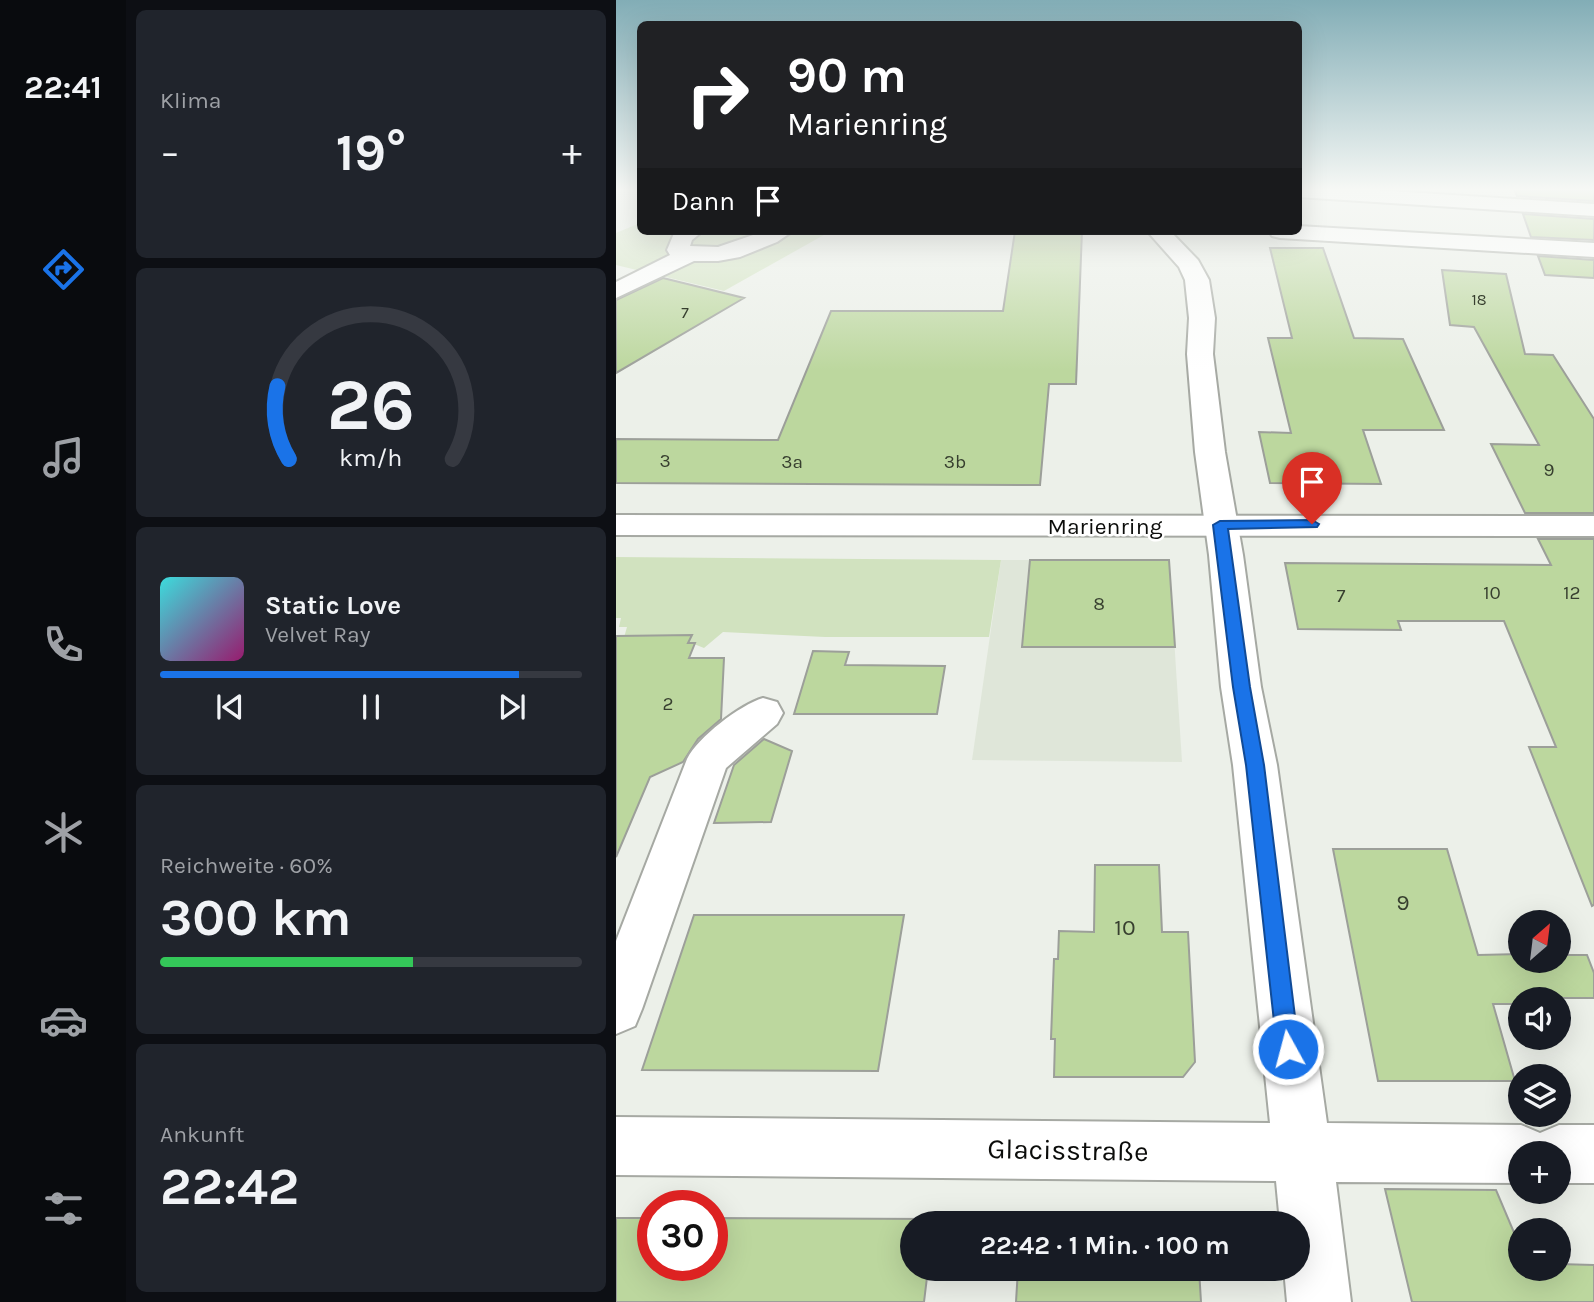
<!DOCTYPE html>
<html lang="de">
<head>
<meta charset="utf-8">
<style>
	body { margin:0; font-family:Karla,sans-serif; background:#20242c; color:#f1f3f6; height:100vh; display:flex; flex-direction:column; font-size:26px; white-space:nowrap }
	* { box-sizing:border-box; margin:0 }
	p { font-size:23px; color:#9ea1a6 }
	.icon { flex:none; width:38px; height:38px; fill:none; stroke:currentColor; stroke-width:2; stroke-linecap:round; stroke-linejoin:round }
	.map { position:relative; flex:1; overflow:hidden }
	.details { display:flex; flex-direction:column; gap:10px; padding:10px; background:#0d0f14; width:490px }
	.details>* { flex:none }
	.top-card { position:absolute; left:21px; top:21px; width:665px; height:214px; border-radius:10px; box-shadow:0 7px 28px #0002; background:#202124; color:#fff; overflow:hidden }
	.needle { width:46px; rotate:28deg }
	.buttons { position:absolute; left:892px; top:910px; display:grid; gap:14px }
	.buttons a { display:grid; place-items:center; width:63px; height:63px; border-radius:50%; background:#171b24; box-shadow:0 7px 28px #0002; font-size:35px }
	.speed { position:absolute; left:21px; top:1190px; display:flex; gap:14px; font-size:35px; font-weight:700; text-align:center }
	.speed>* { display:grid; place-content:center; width:91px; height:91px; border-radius:50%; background:#171b24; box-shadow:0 7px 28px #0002; line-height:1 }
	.speed .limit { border:10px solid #d22; background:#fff; color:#111 }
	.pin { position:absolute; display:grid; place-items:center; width:60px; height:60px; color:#fff; margin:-72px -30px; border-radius:50% 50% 50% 0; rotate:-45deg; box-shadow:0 0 7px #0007 }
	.pin .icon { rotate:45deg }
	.me { position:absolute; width:77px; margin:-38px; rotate:353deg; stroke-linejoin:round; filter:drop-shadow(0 0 5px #0008) }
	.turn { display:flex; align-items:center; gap:24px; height:147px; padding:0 35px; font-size:32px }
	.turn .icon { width:91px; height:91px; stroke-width:2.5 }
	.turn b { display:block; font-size:49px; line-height:60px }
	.then { display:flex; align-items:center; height:66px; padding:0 35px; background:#0003; gap:14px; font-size:26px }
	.big { font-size:52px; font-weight:700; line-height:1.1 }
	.details .widget { flex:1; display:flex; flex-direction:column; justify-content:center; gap:10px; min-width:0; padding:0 24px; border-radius:10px; background:#20242c }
	.details .dial { align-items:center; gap:0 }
	.dial svg { height:182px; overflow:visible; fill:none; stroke:#363941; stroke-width:7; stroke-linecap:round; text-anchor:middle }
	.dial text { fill:#f1f3f6; stroke:none }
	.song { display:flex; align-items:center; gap:21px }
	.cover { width:84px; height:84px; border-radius:10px; background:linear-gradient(135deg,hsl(180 70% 55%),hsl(320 70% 35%)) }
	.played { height:7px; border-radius:4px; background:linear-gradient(90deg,#1a73e8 85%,#363941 85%) }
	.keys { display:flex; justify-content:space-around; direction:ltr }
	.heat { display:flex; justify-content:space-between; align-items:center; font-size:38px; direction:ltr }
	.charge { height:10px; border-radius:5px; background:linear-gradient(90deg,#34c759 60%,#363941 0) }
	.trip { position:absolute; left:284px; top:1211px; width:410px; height:70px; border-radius:35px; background:#171b24; box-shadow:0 7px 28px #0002; font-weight:700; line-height:70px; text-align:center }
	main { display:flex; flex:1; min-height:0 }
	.menu { display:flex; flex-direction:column; width:126px; justify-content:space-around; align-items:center; background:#090b0e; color:#9ea1a6 }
	.menu .icon { width:49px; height:49px }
	.menu .active { color:#1a73e8 }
	.menu b { font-size:32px; color:#f1f3f6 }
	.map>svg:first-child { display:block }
	.built { fill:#dfe6d9 }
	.green { fill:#d1e2bf }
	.building { fill:#bcd79e; stroke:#9c9f99; stroke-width:2 }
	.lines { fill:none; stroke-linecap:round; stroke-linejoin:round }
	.minor-casing { stroke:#a6a9a3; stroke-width:4 }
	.major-casing { stroke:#a6a9a3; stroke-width:4 }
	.minor { fill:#fff; fill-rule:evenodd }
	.major { fill:#fff; fill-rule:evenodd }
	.route { fill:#1a73e8; stroke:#114b97; stroke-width:2 }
	.labels { text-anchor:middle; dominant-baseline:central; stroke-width:5; stroke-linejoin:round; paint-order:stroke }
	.far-number-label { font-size:16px; fill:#373f2f }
	.number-label { font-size:19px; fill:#373f2f }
	.street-label { font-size:23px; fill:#0b0c0a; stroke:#fff }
	.near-number-label { font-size:23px; fill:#373f2f }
	.near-street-label { font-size:28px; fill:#0b0c0a; stroke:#fff }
</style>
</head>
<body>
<main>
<nav class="menu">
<b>22:41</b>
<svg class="icon active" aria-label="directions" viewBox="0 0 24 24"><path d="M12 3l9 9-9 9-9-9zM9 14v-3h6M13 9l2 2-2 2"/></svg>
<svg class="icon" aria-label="music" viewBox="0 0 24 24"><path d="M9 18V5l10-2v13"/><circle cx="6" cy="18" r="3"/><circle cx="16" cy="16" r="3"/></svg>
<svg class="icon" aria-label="phone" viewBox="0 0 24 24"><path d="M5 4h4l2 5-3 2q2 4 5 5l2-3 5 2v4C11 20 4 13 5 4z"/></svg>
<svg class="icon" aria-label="climate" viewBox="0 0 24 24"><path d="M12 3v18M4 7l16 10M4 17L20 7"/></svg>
<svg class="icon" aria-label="car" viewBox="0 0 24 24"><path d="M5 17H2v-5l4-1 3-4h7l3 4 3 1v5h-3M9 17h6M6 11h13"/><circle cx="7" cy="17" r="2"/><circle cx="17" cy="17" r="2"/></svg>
<svg class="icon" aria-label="filters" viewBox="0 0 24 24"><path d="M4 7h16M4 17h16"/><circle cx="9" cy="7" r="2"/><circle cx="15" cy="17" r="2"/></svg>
</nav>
<section class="details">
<div class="widget"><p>Klima</p>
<div class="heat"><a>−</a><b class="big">19°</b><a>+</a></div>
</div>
<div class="widget dial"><svg viewBox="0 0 100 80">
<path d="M14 69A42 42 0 1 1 86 69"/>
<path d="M14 69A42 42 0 0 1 9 37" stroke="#1a73e8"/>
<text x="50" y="56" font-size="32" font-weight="700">26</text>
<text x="50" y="72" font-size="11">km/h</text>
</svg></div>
<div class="widget">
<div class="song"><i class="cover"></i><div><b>Static Love</b><p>Velvet Ray</p></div></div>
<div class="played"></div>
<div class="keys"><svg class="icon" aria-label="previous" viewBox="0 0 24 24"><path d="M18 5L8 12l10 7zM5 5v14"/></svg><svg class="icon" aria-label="pause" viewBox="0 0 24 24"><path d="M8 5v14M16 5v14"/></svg><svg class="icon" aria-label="next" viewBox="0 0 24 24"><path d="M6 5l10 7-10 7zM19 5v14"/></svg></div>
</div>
<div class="widget"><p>Reichweite · 60%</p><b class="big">300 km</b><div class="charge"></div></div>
<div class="widget"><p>Ankunft</p><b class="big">22:42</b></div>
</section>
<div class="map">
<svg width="978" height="1302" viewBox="0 0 978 1302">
	<rect width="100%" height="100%" fill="#ecf0e9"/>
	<!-- built -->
	<path class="built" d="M385,560H553L566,762L356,760Z"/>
	<!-- green -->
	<path class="green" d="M24,223V231H215L108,291L0,265V233Z
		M0,557L385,560L373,637H209L107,632L88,648L73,642L75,635L27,636L24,642L7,641L11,627H3L5,618H0Z"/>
	<!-- building -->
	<path class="building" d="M898,189H978V201L901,196Z
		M907,214L978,219V240L915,237Z
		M399,231H466L460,384H433L424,485L0,483V439L162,440L215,311H387Z
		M654,248H707L738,338L787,339L828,430H747L765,484L654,483L643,432L675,433L652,338H676Z
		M922,256L978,260V278L929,275Z
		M826,270L890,274L909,354L937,355L978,419V513H909L875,444L923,445L858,327L834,325Z
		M47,278L128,298L0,373V300Z
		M922,539H978V905L976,906L913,747H940L888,621H782L785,630L682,629L669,563L935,565Z
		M414,560H553L559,647H406Z
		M76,635L72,643H79L73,658H108L105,719L82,739L67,762L34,777L0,857V636Z
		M197,651L233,652L229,665L329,666L321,714H178Z
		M148,739L176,751L155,822L98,823L118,765Z
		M717,849H831L862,955L905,954V961H943V955H971L978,973V998H943L945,1005L943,999H905V1004H877L899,1081H762Z
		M479,865H543L546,932H572L579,1062L567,1077H438L439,1039H435L438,959H442L443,931L478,932Z
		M78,915H288L262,1071L26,1070Z
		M769,1189L880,1190L905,1249V1269H943V1264L978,1265V1302H796Z
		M0,1218H37V1265H96V1218L317,1219V1223H296V1269H312L308,1302H0Z
		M405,1219L580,1220L581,1223H405Z
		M402,1269H583L585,1302H400Z"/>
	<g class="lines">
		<defs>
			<path id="minor" d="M682,189H743L978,204V216L682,197Z
				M682,226L978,243V257L664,238L656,236L653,231H682Z
				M59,231H87L76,240L74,246L102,247L149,231H177L161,242L124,257L102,261H78L0,298V282L54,255L51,250Z
				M531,231H554L582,260L593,280L599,318L597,354L609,452L627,555L645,687L661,765L711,1123L905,1125L924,1133L943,1125H978V1183H943V1153H905V1183L720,1182L735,1302H671L668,1269H681V1223H664L660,1181L0,1175V1117L654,1123L617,765L605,687L593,555L579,452L571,354L573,318L569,280L563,267Z
				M147,698L161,702L167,713L161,724L110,768L26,1009L19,1026L0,1034V941L71,759C82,737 124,705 147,698Z"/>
			<path id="major" d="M0,515L978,516V536L0,535Z"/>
		</defs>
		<!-- minor casing -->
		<use href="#minor" class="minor-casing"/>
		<!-- major casing -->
		<use href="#major" class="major-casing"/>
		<!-- minor -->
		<use href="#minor" class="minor"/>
		<!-- major -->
		<use href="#major" class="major"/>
	</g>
	<!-- sky -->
	<linearGradient id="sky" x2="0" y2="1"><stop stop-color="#82adb6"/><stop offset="0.51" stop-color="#f6f8f5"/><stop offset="1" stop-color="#f6f8f5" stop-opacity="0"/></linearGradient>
	<rect width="978" height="371" fill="url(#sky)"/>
	<!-- route -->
	<path class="route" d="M696,520L703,524L701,527L612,529L634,687L648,765L683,1049L680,1056L672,1060L664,1056L661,1049L630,765L617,687L597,525L604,521Z"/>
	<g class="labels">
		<!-- far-number labels -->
		<g class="far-number-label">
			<text x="863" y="299">18</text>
			<text x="69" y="312">7</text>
		</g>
		<!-- number labels -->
		<g class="number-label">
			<text x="49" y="461">3</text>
			<text x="176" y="462">3a</text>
			<text x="339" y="462">3b</text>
			<text x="933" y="470">9</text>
			<text x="876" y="593">10</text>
			<text x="956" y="593">12</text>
			<text x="725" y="596">7</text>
			<text x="483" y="604">8</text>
			<text x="52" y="704">2</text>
		</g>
		<!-- street labels -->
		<g class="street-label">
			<text x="489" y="526">Marienring</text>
		</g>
		<!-- near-number labels -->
		<g class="near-number-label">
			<text x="787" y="902">9</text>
			<text x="509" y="927">10</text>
		</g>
		<!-- near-street labels -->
		<g class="near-street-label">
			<text transform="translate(452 1150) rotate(1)">Glacisstraße</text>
		</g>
	</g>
</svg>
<div class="buttons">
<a><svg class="needle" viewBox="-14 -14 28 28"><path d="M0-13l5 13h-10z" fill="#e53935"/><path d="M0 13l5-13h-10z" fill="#9ea1a6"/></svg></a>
<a><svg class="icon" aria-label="sound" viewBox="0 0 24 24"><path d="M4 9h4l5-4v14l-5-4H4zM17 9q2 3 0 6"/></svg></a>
<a><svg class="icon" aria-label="layers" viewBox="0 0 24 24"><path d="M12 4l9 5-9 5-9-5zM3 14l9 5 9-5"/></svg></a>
<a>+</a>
<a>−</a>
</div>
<div class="speed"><div class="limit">30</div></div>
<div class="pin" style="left:696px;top:524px;background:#d93025"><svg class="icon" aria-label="arrive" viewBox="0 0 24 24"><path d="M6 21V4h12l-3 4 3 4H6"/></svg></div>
<svg class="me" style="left:672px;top:1049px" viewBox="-20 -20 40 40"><circle r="17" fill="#1a73e8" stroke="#fff" stroke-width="3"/><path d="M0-11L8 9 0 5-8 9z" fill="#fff"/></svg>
<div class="trip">22:42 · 1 Min. · 100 m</div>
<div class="top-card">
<div class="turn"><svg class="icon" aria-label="right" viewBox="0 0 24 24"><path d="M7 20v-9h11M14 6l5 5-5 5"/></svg><div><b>90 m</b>Marienring</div></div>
<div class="then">Dann<svg class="icon" aria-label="arrive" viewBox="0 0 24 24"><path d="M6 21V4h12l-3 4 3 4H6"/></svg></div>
</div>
</div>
</main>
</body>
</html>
